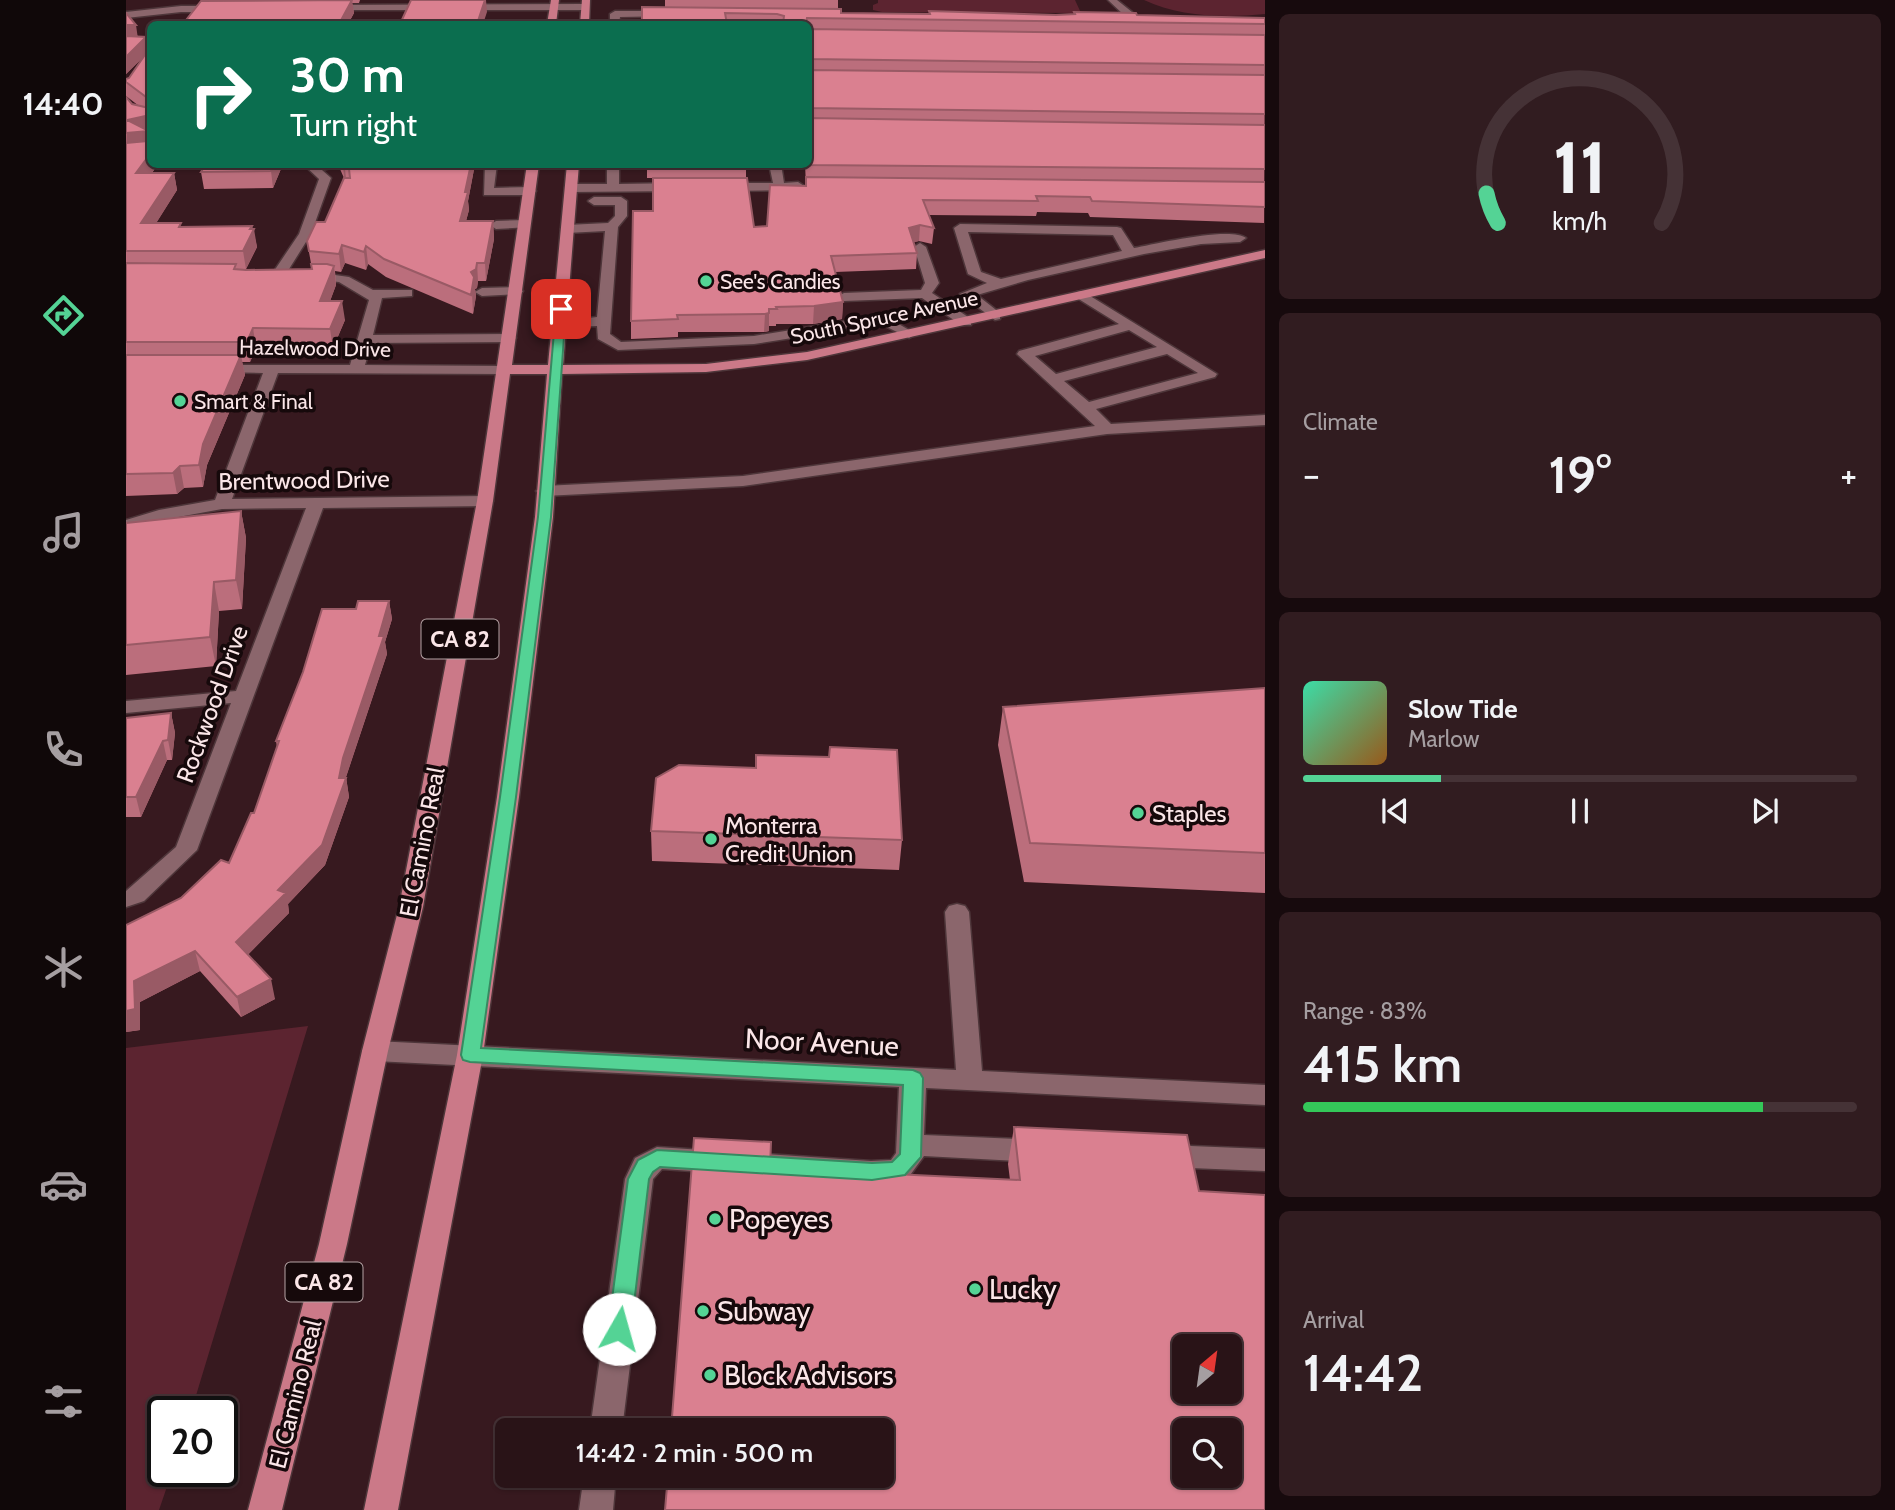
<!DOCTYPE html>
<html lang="en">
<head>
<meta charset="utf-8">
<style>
	body { margin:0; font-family:Cabin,sans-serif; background:#311c20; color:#f1f3f6; height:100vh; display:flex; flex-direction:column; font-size:26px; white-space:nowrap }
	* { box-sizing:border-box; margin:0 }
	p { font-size:23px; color:#a59ea1 }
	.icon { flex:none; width:38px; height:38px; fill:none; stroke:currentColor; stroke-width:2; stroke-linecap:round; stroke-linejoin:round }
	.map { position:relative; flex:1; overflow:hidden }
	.sheet { display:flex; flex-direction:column; gap:14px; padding:14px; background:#170a0d; width:630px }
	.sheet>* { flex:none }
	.banner { position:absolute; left:21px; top:21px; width:665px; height:147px; border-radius:10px; box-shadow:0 2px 5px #0004,0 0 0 2px #453236; background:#0b6e4f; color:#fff; overflow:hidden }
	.needle { width:46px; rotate:29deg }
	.fabs { position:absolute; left:1046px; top:1334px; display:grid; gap:14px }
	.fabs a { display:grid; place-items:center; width:70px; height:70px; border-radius:10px; background:#291317; box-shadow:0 2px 5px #0004,0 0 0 2px #453236; font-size:35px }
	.speed { position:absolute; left:21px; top:1396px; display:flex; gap:14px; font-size:35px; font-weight:700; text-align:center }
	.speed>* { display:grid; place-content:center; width:91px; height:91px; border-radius:50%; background:#291317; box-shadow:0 2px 5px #0004,0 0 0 2px #453236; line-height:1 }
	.speed .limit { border:4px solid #111; border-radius:10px; background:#fff; color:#111 }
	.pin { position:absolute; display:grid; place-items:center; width:60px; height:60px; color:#fff; margin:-30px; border-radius:14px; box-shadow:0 4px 10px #0006 }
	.me { position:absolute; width:77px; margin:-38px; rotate:7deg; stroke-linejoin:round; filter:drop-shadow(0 0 5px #0008) }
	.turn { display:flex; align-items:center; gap:24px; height:147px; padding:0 28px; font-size:32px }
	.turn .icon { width:91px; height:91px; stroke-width:2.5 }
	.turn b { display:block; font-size:49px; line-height:60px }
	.big { font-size:52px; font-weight:600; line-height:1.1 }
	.sheet .tile { flex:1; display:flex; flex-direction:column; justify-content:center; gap:10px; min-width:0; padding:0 24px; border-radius:10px; background:#311c20 }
	.sheet .dial { align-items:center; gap:0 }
	.dial svg { height:182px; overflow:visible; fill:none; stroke:#453236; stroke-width:7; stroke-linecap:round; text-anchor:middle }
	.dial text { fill:#f1f3f6; stroke:none }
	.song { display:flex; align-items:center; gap:21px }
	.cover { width:84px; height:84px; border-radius:10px; background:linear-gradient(135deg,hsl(160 70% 55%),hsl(30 70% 35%)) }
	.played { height:7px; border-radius:4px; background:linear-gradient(90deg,#54d395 25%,#453236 25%) }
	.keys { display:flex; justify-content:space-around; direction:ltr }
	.heat { display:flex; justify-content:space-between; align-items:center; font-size:38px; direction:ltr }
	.charge { height:10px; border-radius:5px; background:linear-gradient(90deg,#34c759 83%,#453236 0) }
	.trip { position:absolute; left:369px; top:1418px; width:399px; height:70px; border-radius:10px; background:#291317; box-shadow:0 2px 5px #0004,0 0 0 2px #453236; font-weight:600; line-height:70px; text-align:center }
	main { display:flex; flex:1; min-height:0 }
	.dock { display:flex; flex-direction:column; width:126px; justify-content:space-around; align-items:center; background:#100809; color:#a59ea1 }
	.dock .icon { width:49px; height:49px }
	.dock .on { color:#54d395 }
	.dock b { font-size:32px; color:#f1f3f6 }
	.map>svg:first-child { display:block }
	.green { fill:#5c2430 }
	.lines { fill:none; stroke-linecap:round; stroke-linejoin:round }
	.minor-casing { stroke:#4e363a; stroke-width:3 }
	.major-casing { stroke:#4e363a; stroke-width:3 }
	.minor { fill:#8b666c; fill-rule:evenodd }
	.major { fill:#cb7988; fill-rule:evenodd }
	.wall { fill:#bb6e7c }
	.shaded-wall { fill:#995a65 }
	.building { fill:#da8090; stroke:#995a65; stroke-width:2; fill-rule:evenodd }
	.route { fill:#54d395; stroke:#378961; stroke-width:2 }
	.poi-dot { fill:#54d395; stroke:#16090b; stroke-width:2.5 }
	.labels { text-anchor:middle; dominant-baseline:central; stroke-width:7; stroke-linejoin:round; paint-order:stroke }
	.far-poi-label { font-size:21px; fill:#fbe6e8; stroke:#16090b; text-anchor:start }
	.far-street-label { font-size:21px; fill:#fbe6e8; stroke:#16090b }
	.shield { fill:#16090b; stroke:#b6a4a6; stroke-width:2 }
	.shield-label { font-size:23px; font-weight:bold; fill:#fbe6e8 }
	.street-label { font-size:24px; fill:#fbe6e8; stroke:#16090b }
	.poi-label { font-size:24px; fill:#fbe6e8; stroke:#16090b; text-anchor:start }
	.near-street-label { font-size:28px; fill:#fbe6e8; stroke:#16090b }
	.near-poi-label { font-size:28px; fill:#fbe6e8; stroke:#16090b; text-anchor:start }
</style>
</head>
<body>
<main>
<nav class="dock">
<b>14:40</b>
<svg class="icon on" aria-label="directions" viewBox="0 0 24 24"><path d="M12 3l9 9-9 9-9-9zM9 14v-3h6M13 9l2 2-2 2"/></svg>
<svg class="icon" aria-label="music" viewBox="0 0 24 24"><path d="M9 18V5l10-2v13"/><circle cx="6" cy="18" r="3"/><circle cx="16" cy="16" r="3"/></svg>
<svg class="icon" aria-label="phone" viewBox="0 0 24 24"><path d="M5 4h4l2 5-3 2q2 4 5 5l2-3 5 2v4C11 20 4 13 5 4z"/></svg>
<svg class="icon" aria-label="climate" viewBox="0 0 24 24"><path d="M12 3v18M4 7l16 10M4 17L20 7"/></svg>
<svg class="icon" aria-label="car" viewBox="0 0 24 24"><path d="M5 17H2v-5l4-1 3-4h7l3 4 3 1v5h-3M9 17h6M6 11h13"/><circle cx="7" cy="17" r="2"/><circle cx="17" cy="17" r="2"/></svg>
<svg class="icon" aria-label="filters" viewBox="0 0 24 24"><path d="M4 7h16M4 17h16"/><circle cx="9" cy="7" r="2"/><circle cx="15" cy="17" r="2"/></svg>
</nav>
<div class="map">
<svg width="1139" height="1510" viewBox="0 0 1139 1510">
	<rect width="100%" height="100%" fill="#37191f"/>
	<!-- green -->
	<path class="green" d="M752,0H949L955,13L756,12L747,10V5L752,3Z
		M1018,0H1139V14C1100,18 1053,17 1018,0Z
		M182,1026L65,1412H37V1472H46L33,1510H0V1048Z"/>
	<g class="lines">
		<defs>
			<path id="minor" d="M982,0H991L1006,12V19L978,21V17L998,15Z
				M198,5L459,4L463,7L459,10H195V6Z
				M55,6H96L100,9L96,12H55L0,18V12Z
				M543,11L548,14L546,16L494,17L493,24H484V14L489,11Z
				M177,164H222L196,170L205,178L185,234L158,277L153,278L146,274L173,234L193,179Z
				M359,164H371L368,188L404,187L410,191L404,195H358Z
				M481,164H493V184L556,183L562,187L556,191L445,192L439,188L445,184H481Z
				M643,164H655L658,183L672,182L678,186L672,190L595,191L589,187L595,183H647Z
				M495,197L501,201V216L492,227L484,334L495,342L628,336L757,315L790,334L783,338L755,324L628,344L492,350L472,339L471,326L429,328V322L471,317L479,231L441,233L435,229L441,225L482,223L489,216V205H468L462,201L468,197Z
				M400,220L404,221V227L370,229L364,225L370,221Z
				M834,224L991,227L995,228L1008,248C1029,244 1105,226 1120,238L1114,242L1075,244L1018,254L902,280L851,295L874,313V319L869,320L834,294L861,283L842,274L828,228ZM842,232L987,235L996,251L875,279L855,272Z
				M794,243L800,247L813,283L806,293L845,319V325H835L796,298L718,301L711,297L718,293L795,290L799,283L788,247Z
				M181,271L223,277L247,290H286V296L256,298L247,335L383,334L390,338L383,342L245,343L239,365L378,366L385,370L378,374L152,373L106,499L359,496L367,501L359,506L197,508L71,850L18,901L0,907V891L50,847L105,703L0,713V701L110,691L180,508L96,509L36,520L0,531V520L33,510L89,500L137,373L90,372L83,368L85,365H224L243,300L213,282L176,278L174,275Z
				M390,287L397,291L395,294L356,296L349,292L356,288Z
				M956,291L1091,374L1089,377L970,409L985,424L1139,415V425L981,434L617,486L418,496L410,491L418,486L617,476L969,426L891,354L893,351L993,324L951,298V292ZM1003,330L1031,347L930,374L909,356ZM1041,354L1072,373L963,402L938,381Z
				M831,904L839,906L843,912L856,1071L1139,1085V1105L800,1088L798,1135L913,1140L923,1143L927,1151L923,1159L913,1162L798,1156L782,1178L745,1183L536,1169L527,1179L496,1430H464L499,1179L509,1158L531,1147L745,1161L765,1160L770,1153L773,1087L249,1061L240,1058L236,1051L240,1044L249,1041L830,1070L819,912L823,906Z
				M1040,1145L1139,1149V1171L1040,1167L1030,1164L1026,1156L1030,1148Z
				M458,1475H490L487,1510H453Z"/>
			<path id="major" d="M425,0H433L430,24H421Z
				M456,0H464L463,24H454Z
				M401,164H413L386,365H422L441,164H453L437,365L580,364L681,352L1139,250V258L681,360L580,372L436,374L427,517L393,797L357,1055L272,1510H238L331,1055L371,797L409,517L421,374H384L367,501L297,907L262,1051L221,1244L156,1510H122L193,1244L236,1051L273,907L351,501Z"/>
		</defs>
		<!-- minor casing -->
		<use href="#minor" class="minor-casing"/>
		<!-- major casing -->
		<use href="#major" class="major-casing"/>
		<!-- minor -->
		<use href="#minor" class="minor"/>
		<!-- major -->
		<use href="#major" class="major"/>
	</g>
	<!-- wall -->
	<path class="wall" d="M85,0H234L233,3H226L228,13L222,24H57Z
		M539,0H712V9L715,13L803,14V11L930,15L948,14V12L1011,15L1139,18L1138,223L964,217L962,213L911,212L910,216L803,215L808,228L806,244L793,241L788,242L791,253L790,269L709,272L717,302L716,319L687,324H650V326H643V331L638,332H552V337L505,339V321L527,211L528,178H521V169H517V164H620V178L628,227L641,226L680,186L679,164H682V24H516L539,8Z
		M0,13L12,37H20L22,51L24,164H32L26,173H48L51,190L30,223L56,227L126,226L131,247L120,269H186L181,241L199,222L218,178L214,169L213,164H349L342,201L343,210L340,221H367L368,239L360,281H352L351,288L349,289L350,296L347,314L260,277L242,264L240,270L219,263L215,272L209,271L210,285L204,301L219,320L207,348H130L124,362H116L119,375L81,465L77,487L58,488L51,494L0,496V97L6,104L13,106L0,96V79L3,78L18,56L0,74Z
		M80,164H157L147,188L78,189L75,172Z
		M115,511L120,538L116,609L93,611L90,666L0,675V523Z
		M263,601L266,619L259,642L261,654L220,777L223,797L199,865L162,904L163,913L122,954L149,999L115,1017L74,971L14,1002V1030L0,1032L55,898L103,863L128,813L151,747L150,741L230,609Z
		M1139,688V893L898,882L872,745L877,707Z
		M45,713L49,733L46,760H41L15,817H0V718Z
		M525,831L776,840L773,870L526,861Z
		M888,1127L1061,1135L545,1430L644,1168L884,1180L882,1164Z"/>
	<!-- shaded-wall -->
	<path class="shaded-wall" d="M226,0L228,13L222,24H213Z
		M359,0H360L361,12L357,24H351Z
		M0,25H10L12,39L0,40Z
		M20,37L23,52L0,74V57Z
		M24,115V141L0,149L1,120Z
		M24,154V164H32L14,190L10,173Z
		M148,164H157L147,188L145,171Z
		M217,164H223V169H219L220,178H218Z
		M345,164H349L342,201L343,210L335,239L334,221Z
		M48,173L51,190L19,241L15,223Z
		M367,221L368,239L360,281L359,263Z
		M794,225L793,241L781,244L783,228Z
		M126,226L127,231L128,229L131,247L120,269L117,251Z
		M216,245L219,263L215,272L213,254Z
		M240,246L242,264L240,270L238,252Z
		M351,263L352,281L351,288L349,289L350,296L347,314L345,272Z
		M208,266L210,285L197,320L194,301Z
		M216,301L219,320L207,348L204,329Z
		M717,302L716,319L687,324L688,306Z
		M643,313V331L638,332L639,314Z
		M127,328L130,348L124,362L121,342Z
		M115,355L119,375L81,465L77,487L73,465L77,444Z
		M54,466L58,488L51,494L47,473Z
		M115,511L120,538L116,609L110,580Z
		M88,582L93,611L90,666L84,637Z
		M263,601L266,619L259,642L261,654L220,777L223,797L199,865L162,904L163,913L115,962L110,942L152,890L213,778L217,758Z
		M45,713L49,733L46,760L42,740Z
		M37,741L41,760L15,817L10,797Z
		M69,951L74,971L14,1002V1030L0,1032V1011L8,981Z
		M145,979L149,999L115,1017L111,997Z"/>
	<!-- building -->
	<path class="building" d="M226,0L213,24H57L75,1Z
		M285,0H359L351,24H274Z
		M516,7L715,9V13L804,14L803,11L930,15L949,14L948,12L1010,13L1011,15L1139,18V24L681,18L680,24H657L658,16L651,14L599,13L601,24H516Z
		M0,13L10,25H0Z
		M682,29L1139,35V65L682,59Z
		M0,36L20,37L0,57Z
		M24,39V115L1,120L23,131L0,133V97L6,104L23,108L24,100L0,82V79L3,78L23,49Z
		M682,70L1139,75V114L682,108Z
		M682,118L1139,125V169L680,165L682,164Z
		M23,131L24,132V154L10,173H48L15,223H55L53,227L126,226L124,229H128L117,251H0V143L21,141Z
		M80,164H148L145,171L75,172Z
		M220,164H345L339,192H342L334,221H367L359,263H351L350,269L345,272L348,277L345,295L258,259L240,246L238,252L216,245L213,254L183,251L181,241L190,222H199L218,178H224L223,169H219Z
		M528,164H620V165L528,166Z
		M680,177L1139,182V207L966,201L964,197L910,196L912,201L797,200L808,228L794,225L783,228L791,253L705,256L717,302L688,306L650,307L651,309H643V313L639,314L551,315L552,319L505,321L507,211H527V178H621L628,227L641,226L644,185L680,186Z
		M0,263L110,264L108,269L120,270L186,269L185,264H201L208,266L194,301H216L204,329L127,328L121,342H0Z
		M0,355H115L77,444L73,465L54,466L47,473L0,474Z
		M115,511L110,580L88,582L84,637L0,645V523Z
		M232,601H263L253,636H258L217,758L213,778H220L196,845L152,890L160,893L110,942L145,979L111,997L69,951L8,981L9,1009L0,1011V925L55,898L95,860L103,863L125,813H128L153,741H150L177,672L196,609H230Z
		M1139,688V853L904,843L877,707Z
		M45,713L42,740L37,741L10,797H0V718Z
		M704,747L771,750L776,840L525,831L530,778L553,765L630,768V755L703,757Z
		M888,1127L1061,1135L1073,1191L1139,1195V1510H539L542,1475H756V1430H545L568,1138L645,1142L644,1168L894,1180ZM1059,1346H1104V1391H1059ZM1059,1430H1104V1475H1059Z"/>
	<!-- route -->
	<path class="route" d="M435,305L440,309L425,517L390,797L355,1048L787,1070L794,1073L797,1078L795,1157L779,1175L746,1180L534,1167L527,1172L523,1179L505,1329L501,1336L493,1339L485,1336L482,1329L502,1179L512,1160L531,1150L746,1163L766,1162L774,1154L777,1085L344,1062L337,1060L335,1055L374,797L412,517L430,309Z"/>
	<!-- markers -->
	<g class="poi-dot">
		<circle cx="580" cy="281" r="7"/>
		<circle cx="54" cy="401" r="7"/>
		<circle cx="1012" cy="813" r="7"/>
		<circle cx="585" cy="839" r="7"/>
		<circle cx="589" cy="1219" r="7"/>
		<circle cx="849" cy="1289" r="7"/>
		<circle cx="577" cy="1311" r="7"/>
		<circle cx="584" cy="1375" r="7"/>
	</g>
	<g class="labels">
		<!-- far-poi labels -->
		<g class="far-poi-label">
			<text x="594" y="281">See's Candies</text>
			<text x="68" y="401">Smart &amp; Final</text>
		</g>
		<!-- far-street labels -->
		<g class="far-street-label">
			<text transform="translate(758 317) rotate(-12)">South Spruce Avenue</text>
			<text transform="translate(189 348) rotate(1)">Hazelwood Drive</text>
		</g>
		<!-- shield labels -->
		<g class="shield">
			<rect x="295.5" y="619.5" width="77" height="39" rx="5"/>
			<rect x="159.5" y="1262.5" width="77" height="39" rx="5"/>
		</g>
		<g class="shield-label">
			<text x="334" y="639">CA 82</text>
			<text x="198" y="1282">CA 82</text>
		</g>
		<!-- street labels -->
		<g class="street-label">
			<text transform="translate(178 480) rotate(-1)">Brentwood Drive</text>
			<text transform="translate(86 704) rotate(-70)">Rockwood Drive</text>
			<text transform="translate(296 842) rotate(-79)">El Camino Real</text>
			<text transform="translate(169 1394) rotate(-76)">El Camino Real</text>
		</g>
		<!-- poi labels -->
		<g class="poi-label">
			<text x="1026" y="813">Staples</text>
			<text x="599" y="825">Monterra<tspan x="599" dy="28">Credit Union</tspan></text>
		</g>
		<!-- near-street labels -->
		<g class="near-street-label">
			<text transform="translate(696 1042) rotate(3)">Noor Avenue</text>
		</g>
		<!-- near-poi labels -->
		<g class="near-poi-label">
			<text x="603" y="1219">Popeyes</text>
			<text x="863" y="1289">Lucky</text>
			<text x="591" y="1311">Subway</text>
			<text x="598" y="1375">Block Advisors</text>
		</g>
	</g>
</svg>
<div class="fabs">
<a><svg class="needle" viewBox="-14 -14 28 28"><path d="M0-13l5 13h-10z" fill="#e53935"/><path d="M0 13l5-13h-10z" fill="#a59ea1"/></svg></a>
<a><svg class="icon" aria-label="search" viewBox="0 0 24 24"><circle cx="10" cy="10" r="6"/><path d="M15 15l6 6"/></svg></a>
</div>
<div class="speed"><div class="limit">20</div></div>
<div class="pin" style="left:435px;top:309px;background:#d93025"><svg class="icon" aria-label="arrive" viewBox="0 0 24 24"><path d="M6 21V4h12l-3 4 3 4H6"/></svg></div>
<svg class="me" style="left:493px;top:1329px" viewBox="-20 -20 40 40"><circle r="19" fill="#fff"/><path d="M0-13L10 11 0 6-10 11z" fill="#54d395"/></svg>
<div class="trip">14:42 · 2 min · 500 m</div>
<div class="banner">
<div class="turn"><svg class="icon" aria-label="right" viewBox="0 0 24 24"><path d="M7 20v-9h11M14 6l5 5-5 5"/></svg><div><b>30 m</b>Turn right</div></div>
</div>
</div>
<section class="sheet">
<div class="tile dial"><svg viewBox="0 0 100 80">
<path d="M14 69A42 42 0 1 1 86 69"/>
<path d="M14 69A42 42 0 0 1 9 56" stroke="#54d395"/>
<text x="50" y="56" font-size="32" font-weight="700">11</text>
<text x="50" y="72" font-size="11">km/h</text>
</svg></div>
<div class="tile"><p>Climate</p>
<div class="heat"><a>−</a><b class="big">19°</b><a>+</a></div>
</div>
<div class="tile">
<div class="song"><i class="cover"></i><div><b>Slow Tide</b><p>Marlow</p></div></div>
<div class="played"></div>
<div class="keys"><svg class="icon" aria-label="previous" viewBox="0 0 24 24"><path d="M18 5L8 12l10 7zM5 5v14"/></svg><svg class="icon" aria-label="pause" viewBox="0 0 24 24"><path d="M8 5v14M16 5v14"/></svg><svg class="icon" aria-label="next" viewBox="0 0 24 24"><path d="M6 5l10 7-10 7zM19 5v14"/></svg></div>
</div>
<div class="tile"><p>Range · 83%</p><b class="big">415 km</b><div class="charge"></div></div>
<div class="tile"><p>Arrival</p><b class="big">14:42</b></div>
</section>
</main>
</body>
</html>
